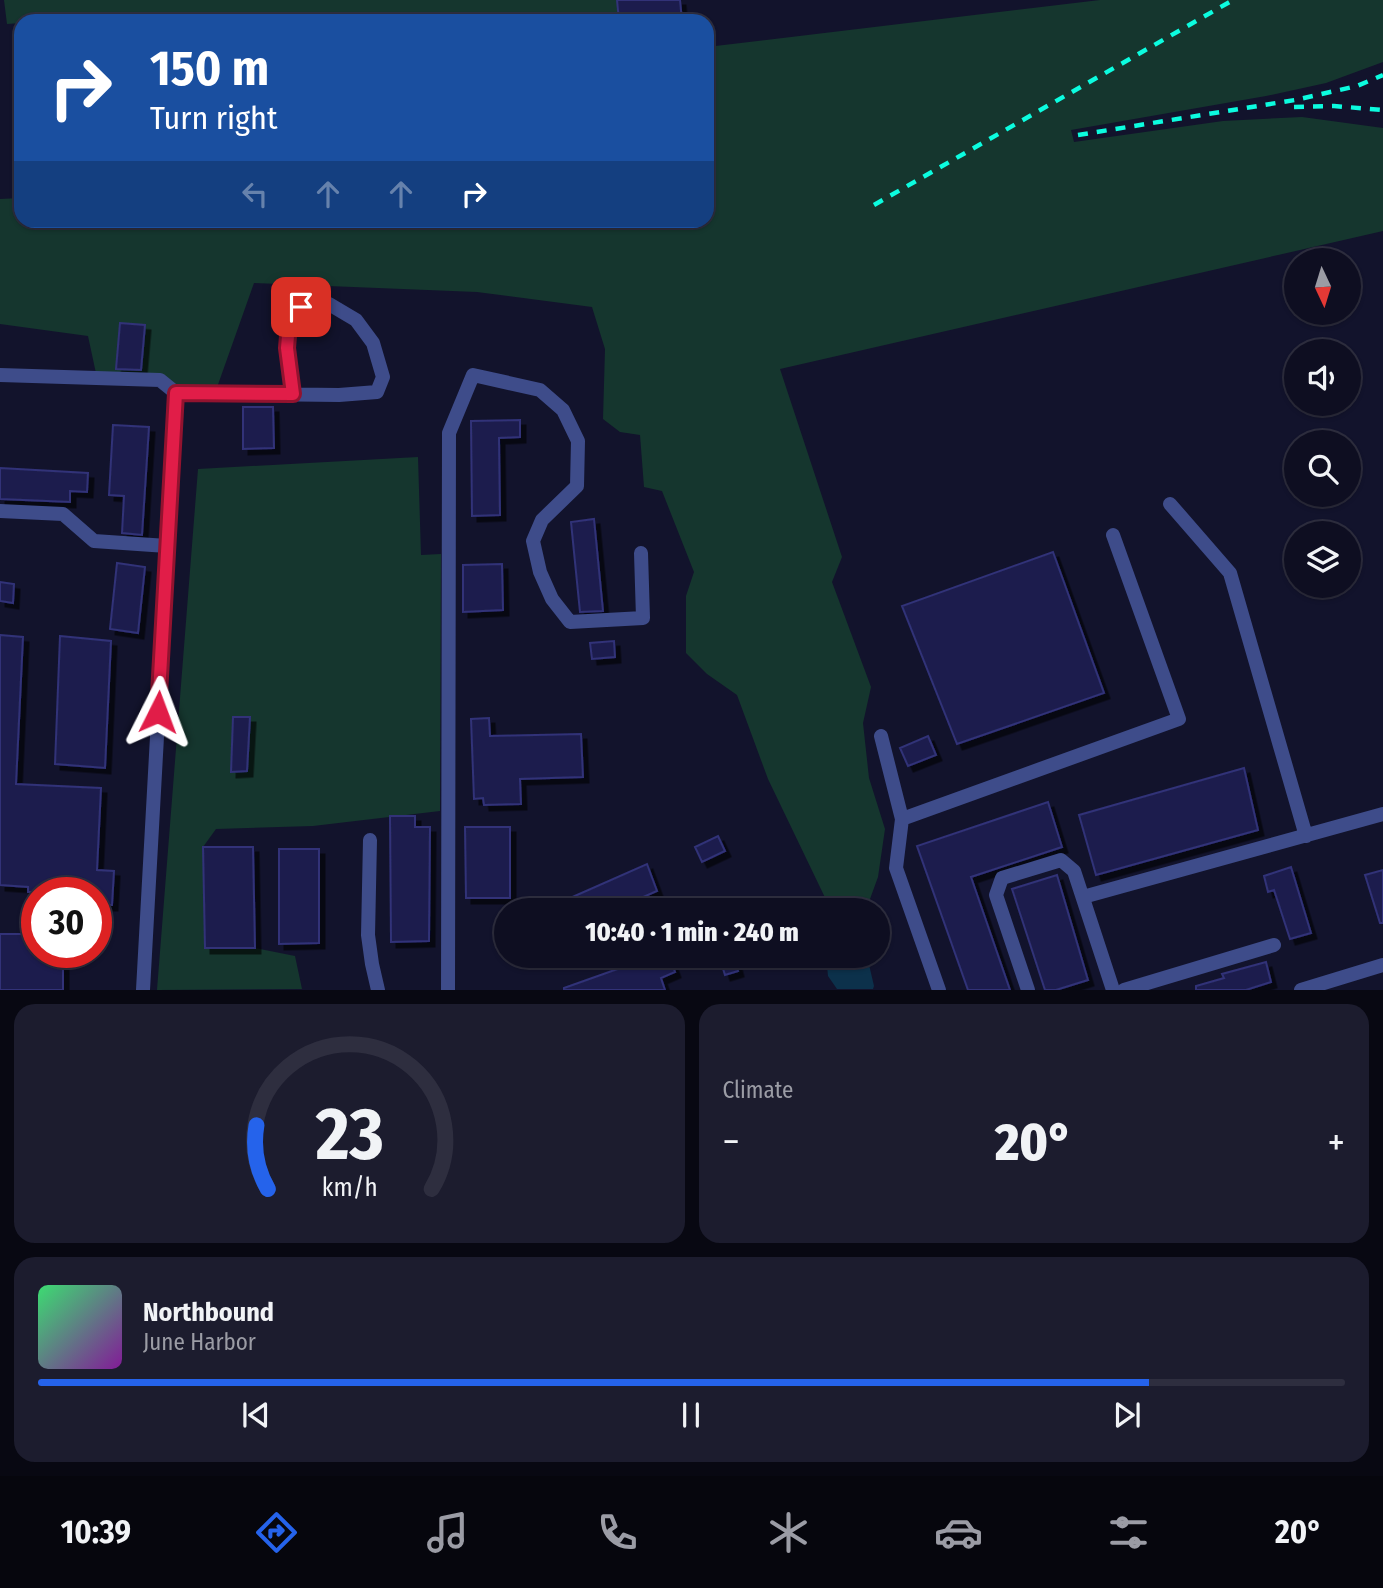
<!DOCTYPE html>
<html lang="en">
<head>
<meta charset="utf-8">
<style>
	body { margin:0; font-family:"Fira Sans Condensed",sans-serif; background:#1c1c2e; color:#f1f3f6; height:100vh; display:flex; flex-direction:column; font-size:26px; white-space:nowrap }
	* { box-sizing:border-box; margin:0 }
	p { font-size:23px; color:#9b9ca5 }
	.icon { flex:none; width:38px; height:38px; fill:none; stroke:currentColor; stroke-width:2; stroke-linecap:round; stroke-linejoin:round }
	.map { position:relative; height:990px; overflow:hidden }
	.details { display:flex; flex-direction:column; gap:14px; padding:14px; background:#080812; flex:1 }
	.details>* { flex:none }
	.guide { position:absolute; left:14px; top:14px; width:700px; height:214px; border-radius:21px; box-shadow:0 2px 5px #0004,0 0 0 2px #2e2e3f; background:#1a4fa0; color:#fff; overflow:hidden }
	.needle { width:46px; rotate:176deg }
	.buttons { position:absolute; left:1284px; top:248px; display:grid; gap:14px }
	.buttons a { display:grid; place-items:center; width:77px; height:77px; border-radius:50%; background:#0e0e21; box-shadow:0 2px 5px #0004,0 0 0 2px #2e2e3f; font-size:35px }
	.speed { position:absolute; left:21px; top:877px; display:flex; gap:14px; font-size:35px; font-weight:700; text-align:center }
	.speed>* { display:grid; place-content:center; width:91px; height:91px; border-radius:50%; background:#0e0e21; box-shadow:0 2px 5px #0004,0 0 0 2px #2e2e3f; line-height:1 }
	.speed .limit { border:10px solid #d22; background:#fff; color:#111 }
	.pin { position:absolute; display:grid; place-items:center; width:60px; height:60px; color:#fff; margin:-30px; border-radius:14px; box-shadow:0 4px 10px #0006 }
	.me { position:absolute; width:77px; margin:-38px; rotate:3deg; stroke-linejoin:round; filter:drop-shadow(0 0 5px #0008) }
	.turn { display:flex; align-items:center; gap:24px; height:147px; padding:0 21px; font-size:32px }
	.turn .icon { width:91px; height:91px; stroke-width:2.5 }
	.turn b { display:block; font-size:49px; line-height:60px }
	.lanes { display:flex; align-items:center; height:66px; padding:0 21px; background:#0003; justify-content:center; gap:35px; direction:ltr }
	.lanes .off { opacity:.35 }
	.big { font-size:52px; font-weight:800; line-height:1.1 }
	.details .card { flex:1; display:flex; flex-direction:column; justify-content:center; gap:10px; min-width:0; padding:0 24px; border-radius:21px; background:#1c1c2e }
	.details .dial { align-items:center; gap:0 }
	.dial svg { height:182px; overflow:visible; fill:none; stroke:#2e2e3f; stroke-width:7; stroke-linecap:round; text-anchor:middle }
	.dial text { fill:#f1f3f6; stroke:none }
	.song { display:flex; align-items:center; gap:21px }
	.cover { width:84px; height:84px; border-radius:10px; background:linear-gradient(135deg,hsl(140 70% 55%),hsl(290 70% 35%)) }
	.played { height:7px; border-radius:4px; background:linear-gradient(90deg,#2563eb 85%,#2e2e3f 85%) }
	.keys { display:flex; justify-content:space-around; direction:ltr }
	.heat { display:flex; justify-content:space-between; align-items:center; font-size:38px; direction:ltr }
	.details .tiles { flex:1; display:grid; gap:14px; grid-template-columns:1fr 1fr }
	.card:last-child { grid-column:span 2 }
	.trip { position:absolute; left:494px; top:898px; width:396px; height:70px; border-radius:35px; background:#0e0e21; box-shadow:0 2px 5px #0004,0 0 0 2px #2e2e3f; font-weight:800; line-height:70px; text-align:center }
	.menu { display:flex; height:112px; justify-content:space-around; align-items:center; background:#06060d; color:#9b9ca5 }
	.menu .icon { width:49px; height:49px }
	.menu .on { color:#2563eb }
	.menu b { font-size:32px; color:#f1f3f6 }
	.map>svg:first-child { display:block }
	.green { fill:#15362e }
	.water { fill:#0c314b }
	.building { fill:#1e1f4d; stroke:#303278; stroke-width:2; filter:url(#shadow) }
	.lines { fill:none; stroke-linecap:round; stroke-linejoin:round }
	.minor { stroke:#3e4c8a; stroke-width:14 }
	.rail { stroke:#0cfcdf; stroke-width:4.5; stroke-dasharray:10 9; stroke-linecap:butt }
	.route-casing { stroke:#92132f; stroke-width:18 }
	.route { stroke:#e11d48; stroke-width:12 }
</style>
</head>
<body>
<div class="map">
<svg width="1383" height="990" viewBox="0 0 1383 990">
	<defs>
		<filter id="shadow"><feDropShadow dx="5.5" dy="5.5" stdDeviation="0" flood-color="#0009"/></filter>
	</defs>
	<rect width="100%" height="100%" fill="#12132c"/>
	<!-- green -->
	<path class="green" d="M4,0H617L619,21H21V23L7,24Z
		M1100,0H1383V62L1326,83L1266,96L1071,130L1074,142L1223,121L1302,117L1383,128V231L780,369L842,557L832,582L871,687L863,723L869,778L885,829L878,877L866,910H831L768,779L737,695L707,674L686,653V596L694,572L662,491L644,487L640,435L620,432L603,419L605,349L592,307L477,292L254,283L215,393H176L160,380L97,378L88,336L0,324V199L21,198V220H707V47Z
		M418,457L421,555L441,554L440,811L313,826L216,829L203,847L205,948H255L295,956L302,989L157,990L198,469Z"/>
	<!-- water -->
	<path class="water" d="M826,956H867L874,986L873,989H837L828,976Z"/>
	<!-- building -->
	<path class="building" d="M617,0H680L682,21H619Z
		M120,323L145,325L141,370L116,369Z
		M243,407H273L274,448L243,449Z
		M520,420V437L499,438L500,515L472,516L471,421Z
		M113,425L149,427L142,535L122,533L124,496L109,495Z
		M0,468L88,473L87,492L70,491V502L0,499Z
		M594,519L603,611L580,612L571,522Z
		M1053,552L1104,693L957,744L902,606Z
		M117,563L145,567L138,633L110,629Z
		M502,564L503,610L463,612V565Z
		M0,582L14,584L13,603L0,601Z
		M0,635L23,637L16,784L101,788L97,870L114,871L112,905H96V892H28V887L0,885Z
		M60,636L111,641L105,768L55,764Z
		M614,641L615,657L592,659L590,643Z
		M233,717H250L247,771L231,772Z
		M489,718L490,736L581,734L583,777L520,779L521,804L484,805L483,798L474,799L471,719Z
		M928,736L936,755L908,766L900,748Z
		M1244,768L1258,830L1096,875L1079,815Z
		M1048,802L1062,847L971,877L1010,990H968L917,846Z
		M390,816H415V827H430L429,941L391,942Z
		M465,827H510V898H466Z
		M718,836L725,851L702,862L695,847Z
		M203,847H253L255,948H205Z
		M279,849H319V943L279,944Z
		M647,864L657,891L614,910H543Z
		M1291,867L1311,933L1290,939L1274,890L1268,892L1264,876Z
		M1383,870V923H1380L1365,875Z
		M1057,875L1088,980L1056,990H1045L1012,889Z
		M0,934H37V952H63V990H0Z
		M654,956H669L675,972L661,978L665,990H564V988Z
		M719,956H734L738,971L725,975Z
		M1266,962L1271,982L1246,990H1196V986L1224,978L1222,974Z"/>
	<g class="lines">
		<!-- minor -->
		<path class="minor" d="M0,375L160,380L176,393L339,395L377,392L383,377L373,343L356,320L329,304L301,307L289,324L287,348L293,394
			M1170,504L1230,573L1306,836
			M0,511L63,514L94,541L167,546
			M881,736L902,819L896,868L939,990
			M902,819L1179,719L1113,535
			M370,840L368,935L372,964L378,990
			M1083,897L1383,814
			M143,990L176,393
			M448,990L449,433L473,375L540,390L563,410L578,441L577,486L542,520L533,541L540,572L552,599L570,622L643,618L641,553
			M1028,990L996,895L1002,878L1061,860L1074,871L1113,990
			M1124,990L1274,945
			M1301,990L1383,965"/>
		<!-- rail -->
		<path class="rail" d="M1294,107L1334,106L1383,110
			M1078,135L1295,100L1357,86L1383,75
			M874,205L1233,0"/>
	</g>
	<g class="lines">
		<defs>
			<path id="route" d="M158,712L176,393L293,394L287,348L289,324L301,307"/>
		</defs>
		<!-- route casing -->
		<use href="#route" class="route-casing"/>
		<!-- route -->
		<use href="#route" class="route"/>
	</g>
</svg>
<div class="buttons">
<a><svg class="needle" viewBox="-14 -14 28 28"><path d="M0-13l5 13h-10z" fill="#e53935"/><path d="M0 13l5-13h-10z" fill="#9b9ca5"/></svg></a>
<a><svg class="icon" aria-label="sound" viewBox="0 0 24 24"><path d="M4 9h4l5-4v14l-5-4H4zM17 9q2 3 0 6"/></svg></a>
<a><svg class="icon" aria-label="search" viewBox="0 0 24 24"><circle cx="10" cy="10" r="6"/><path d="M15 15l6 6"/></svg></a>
<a><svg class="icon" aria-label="layers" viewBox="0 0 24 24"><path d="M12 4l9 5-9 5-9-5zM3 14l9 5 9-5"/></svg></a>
</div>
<div class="speed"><div class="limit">30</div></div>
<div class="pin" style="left:301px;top:307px;background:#d93025"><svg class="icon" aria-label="arrive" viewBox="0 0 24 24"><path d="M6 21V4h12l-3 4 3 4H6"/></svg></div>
<svg class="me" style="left:158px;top:712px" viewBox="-20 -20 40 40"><path d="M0-17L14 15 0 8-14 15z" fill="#e11d48" stroke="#fff" stroke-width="4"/></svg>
<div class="trip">10:40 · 1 min · 240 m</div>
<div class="guide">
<div class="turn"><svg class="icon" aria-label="right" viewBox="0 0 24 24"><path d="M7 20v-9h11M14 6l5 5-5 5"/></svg><div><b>150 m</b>Turn right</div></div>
<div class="lanes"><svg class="icon off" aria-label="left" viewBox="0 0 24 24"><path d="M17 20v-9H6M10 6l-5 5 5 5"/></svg><svg class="icon off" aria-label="ahead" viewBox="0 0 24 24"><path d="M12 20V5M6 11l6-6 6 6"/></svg><svg class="icon off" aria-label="ahead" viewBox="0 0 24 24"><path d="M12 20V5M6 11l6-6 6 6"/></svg><svg class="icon" aria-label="right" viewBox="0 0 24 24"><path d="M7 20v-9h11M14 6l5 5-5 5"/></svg></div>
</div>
</div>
<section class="details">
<div class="tiles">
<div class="card dial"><svg viewBox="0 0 100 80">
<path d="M14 69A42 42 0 1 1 86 69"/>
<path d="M14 69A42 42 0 0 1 9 41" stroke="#2563eb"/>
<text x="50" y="56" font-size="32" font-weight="700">23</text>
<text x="50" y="72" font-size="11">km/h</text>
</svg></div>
<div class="card"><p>Climate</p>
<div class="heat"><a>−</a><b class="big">20°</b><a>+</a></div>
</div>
<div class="card">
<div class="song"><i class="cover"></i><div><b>Northbound</b><p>June Harbor</p></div></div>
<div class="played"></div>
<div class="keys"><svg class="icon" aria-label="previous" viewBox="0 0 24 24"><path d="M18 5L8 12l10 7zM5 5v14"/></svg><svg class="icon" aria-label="pause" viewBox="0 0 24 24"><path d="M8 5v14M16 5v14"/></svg><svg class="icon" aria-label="next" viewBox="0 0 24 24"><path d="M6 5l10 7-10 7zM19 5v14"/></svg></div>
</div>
</div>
</section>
<nav class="menu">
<b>10:39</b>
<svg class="icon on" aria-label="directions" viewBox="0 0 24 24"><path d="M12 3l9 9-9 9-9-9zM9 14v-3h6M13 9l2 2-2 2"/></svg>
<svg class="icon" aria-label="music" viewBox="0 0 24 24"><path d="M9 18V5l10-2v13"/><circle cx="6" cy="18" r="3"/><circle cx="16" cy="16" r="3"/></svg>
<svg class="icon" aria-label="phone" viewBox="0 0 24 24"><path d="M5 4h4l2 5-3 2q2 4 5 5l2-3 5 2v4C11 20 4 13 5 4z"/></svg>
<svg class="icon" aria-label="climate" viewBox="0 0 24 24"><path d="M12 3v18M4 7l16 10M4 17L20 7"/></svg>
<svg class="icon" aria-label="car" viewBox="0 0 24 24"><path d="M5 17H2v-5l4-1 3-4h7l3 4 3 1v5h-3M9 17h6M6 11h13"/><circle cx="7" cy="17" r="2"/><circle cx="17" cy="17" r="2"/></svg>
<svg class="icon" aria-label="filters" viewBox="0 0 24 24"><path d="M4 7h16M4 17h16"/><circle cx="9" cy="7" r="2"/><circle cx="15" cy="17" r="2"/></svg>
<b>20°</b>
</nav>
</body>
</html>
